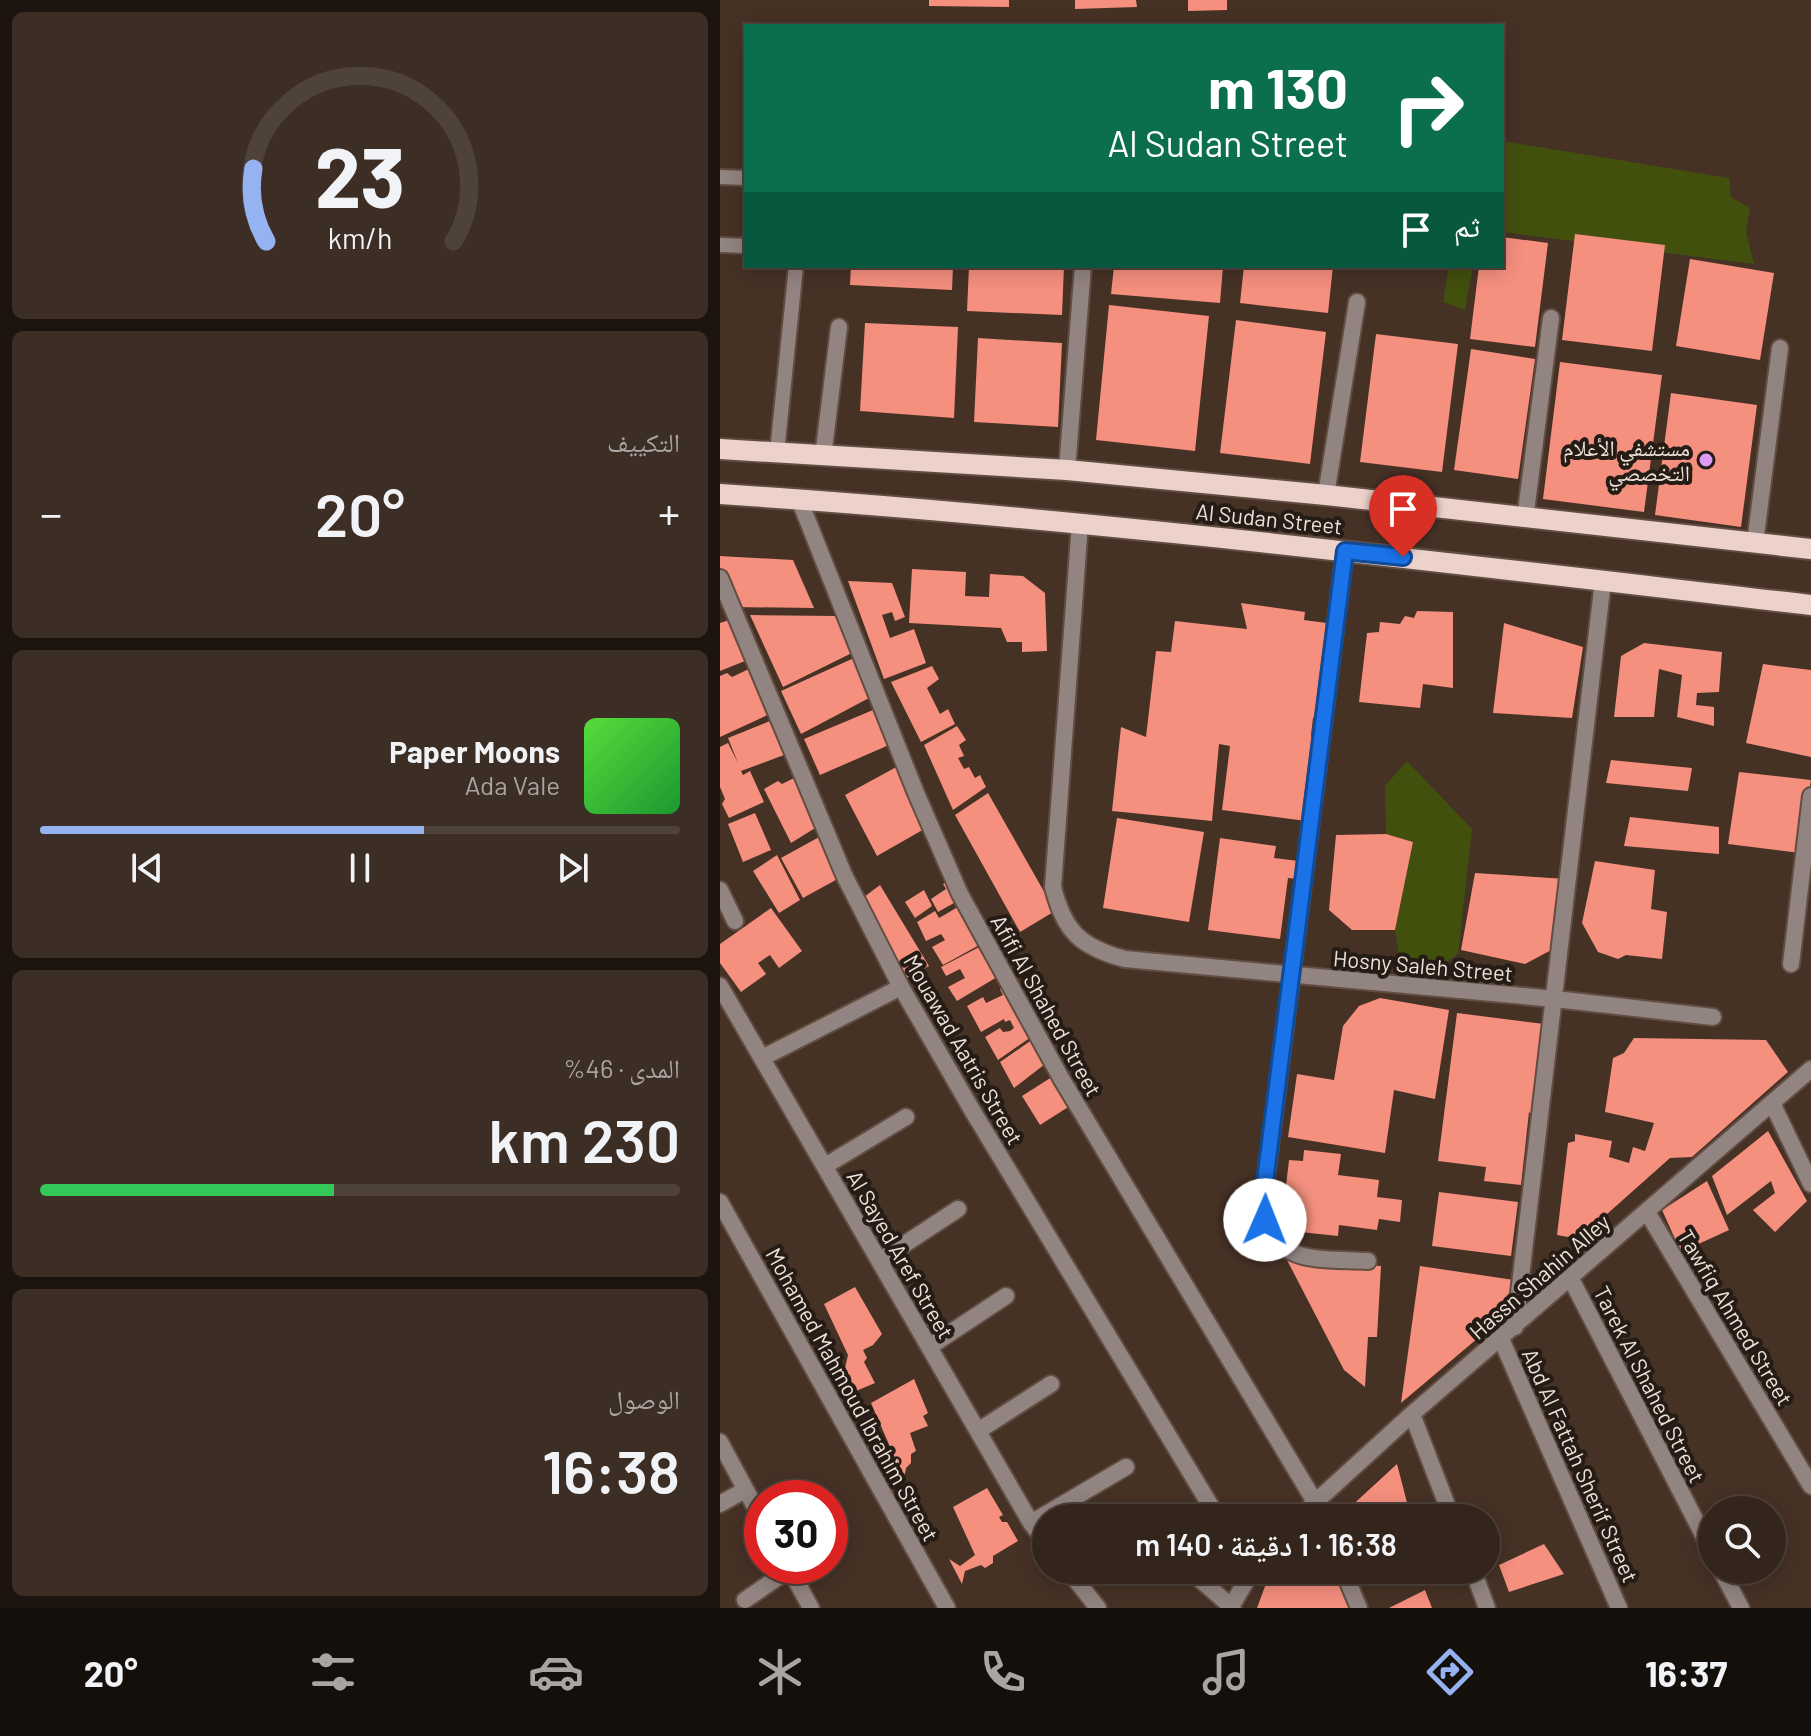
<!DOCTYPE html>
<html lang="ar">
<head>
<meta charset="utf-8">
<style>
	body { margin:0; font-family:Barlow,"Noto Naskh Arabic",sans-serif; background:#3c2d25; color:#f1f3f6; direction:rtl; height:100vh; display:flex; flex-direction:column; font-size:30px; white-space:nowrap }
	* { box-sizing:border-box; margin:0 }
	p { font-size:26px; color:#a9a5a3 }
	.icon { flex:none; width:44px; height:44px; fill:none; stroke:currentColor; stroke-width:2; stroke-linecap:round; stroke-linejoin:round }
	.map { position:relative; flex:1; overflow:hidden; direction:ltr }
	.side { display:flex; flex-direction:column; gap:12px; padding:12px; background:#1d140f; width:720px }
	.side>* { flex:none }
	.hud { position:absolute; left:24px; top:24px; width:760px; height:244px; border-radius:0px; box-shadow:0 4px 20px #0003,0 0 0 2px #4e423b; direction:rtl; background:#0b6e4f; color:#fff; overflow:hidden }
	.controls { position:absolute; left:978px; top:1496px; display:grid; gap:16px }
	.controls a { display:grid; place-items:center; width:88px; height:88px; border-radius:50%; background:#34251c; box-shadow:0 4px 20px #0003,0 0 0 2px #4e423b; font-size:40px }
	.speed { position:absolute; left:24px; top:1480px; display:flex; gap:16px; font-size:40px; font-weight:700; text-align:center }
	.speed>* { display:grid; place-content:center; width:104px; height:104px; border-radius:50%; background:#34251c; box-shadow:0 4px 20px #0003,0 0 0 2px #4e423b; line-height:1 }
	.speed .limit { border:12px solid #d22; background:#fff; color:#111 }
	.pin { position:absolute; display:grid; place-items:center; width:68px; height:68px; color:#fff; margin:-82px -34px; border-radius:50% 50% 50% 0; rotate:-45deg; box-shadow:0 0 8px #0007 }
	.pin .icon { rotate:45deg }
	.me { position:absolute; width:88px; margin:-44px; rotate:1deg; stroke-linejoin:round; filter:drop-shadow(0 0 6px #0008) }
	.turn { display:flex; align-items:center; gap:28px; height:168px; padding:0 24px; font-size:36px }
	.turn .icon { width:104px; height:104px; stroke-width:2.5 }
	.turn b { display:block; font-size:56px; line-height:68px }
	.then { display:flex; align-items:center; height:76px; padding:0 24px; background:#0003; gap:16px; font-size:30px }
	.big { font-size:60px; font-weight:600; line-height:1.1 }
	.side .widget { flex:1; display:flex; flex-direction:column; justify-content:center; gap:12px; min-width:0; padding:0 28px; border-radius:12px; background:#3c2d25 }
	.side .dial { align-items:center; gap:0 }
	.dial svg { height:208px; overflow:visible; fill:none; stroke:#4e423b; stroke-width:7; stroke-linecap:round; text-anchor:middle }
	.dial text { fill:#f1f3f6; stroke:none }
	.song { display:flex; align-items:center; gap:24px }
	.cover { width:96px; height:96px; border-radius:12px; background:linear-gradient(135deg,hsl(110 70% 55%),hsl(130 70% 35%)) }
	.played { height:8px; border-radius:4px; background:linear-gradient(90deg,#95b2f1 60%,#4e423b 60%) }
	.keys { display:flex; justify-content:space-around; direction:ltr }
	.heat { display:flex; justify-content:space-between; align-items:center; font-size:44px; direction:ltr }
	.charge { height:12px; border-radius:6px; background:linear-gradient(90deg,#34c759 46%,#4e423b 0) }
	.trip { position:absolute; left:312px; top:1504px; width:468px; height:80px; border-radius:40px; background:#34251c; box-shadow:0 4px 20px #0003,0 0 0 2px #4e423b; font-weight:600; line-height:80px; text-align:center; direction:rtl }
	.tabs { display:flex; height:128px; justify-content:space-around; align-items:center; background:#150f0b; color:#a9a5a3 }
	.tabs .icon { width:56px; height:56px }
	.tabs .active { color:#95b2f1 }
	.tabs b { font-size:36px; color:#f1f3f6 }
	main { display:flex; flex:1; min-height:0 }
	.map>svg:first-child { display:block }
	.green { fill:#42500e }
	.building { fill:#f58f7e }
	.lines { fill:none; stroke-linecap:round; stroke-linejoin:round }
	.lane-casing { stroke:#614d42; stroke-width:18 }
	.street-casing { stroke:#614d42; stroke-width:20 }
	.primary-casing { stroke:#614d42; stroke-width:24 }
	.lane { stroke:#928481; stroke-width:14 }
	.street { stroke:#928481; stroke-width:16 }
	.primary { stroke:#edd2cb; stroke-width:20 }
	.route-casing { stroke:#114b97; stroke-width:20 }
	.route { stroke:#1a73e8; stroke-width:14 }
	.poi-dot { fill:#da9af6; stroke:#251c16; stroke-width:3 }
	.labels { text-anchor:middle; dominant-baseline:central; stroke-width:8; stroke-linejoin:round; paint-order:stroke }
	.poi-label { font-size:22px; fill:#efe1d9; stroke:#251c16; text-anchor:end }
	.street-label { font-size:22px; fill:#efe1d9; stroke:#251c16 }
</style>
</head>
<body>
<main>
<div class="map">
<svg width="1091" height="1608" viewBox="0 0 1091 1608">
	<rect width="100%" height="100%" fill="#463125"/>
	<!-- green -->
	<path class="green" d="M782,141L1009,178L1011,197L1030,208L1026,232L1034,264L782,232Z
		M729,266H753L745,310L723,302Z
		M687,761L752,829L738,954L710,973L680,961L675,930L693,842L666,834L665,786Z"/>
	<!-- building -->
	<path class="building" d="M209,0H289V7L209,6Z
		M355,0H416L417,7L355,9Z
		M468,0H507V10L468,11Z
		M855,234L945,245L932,351L842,340Z
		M782,237L828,243L815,347L750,339L759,266H782Z
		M970,259L1054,273L1040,360L956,346Z
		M131,266H233L232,290L130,285Z
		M249,266H344L342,315L247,311Z
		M394,266H503L500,303L391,294Z
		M524,266H613L608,313L520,303Z
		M389,305L489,316L475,451L376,440Z
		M516,320L606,332L590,464L500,453Z
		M145,323L238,327L234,418L140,411Z
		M656,334L738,344L722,472L640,462Z
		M258,338L342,343L338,427L254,422Z
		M751,349L815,359L798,479L734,470Z
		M840,362L942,375L924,512L823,499Z
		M951,393L1037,405L1021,527L935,515Z
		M0,556L73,560L94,608L14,607L0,574Z
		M192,569L246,572L245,596L269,597L270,574L303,576L325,593L327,651L302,652V642H287L281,628L189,623Z
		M128,581L172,583L185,617L175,621L172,612L162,615L170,638L194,629L206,663L164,679Z
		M521,603L585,612L584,620L614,624L602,712L593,718L591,735L596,743L586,821L502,810L510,746L499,744L492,821L392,811L401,727L426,737L436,651L451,652L455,621L527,629Z
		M697,611L733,612V688L703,684L700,708L639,702L647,633L659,632L660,622L680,624L685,616L694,618Z
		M30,615L115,616L132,653L63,687Z
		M9,620L25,661L0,671V623Z
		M784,623L863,647L852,718L773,713Z
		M924,643L1002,652L999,692L977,693L976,705L994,707V726L957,717L962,675L939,669L934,717H894L901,656Z
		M134,658L151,697L81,734L61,691Z
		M1043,664L1091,670V757L1026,743Z
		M212,666L219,679L207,688L220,714L228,709L235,724L201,742L171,682Z
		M31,668L52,713L0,737V676L7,673L12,677Z
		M153,710L169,745L100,775L84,739Z
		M50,721L64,755L21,771L23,775L30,771L44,802L9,818L2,804L5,799L0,787V747L8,743L18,763L8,738Z
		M237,726L246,740L239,745L244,756L238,758L244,769L249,767L255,778L260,775L266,787L233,810L204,745Z
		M891,760L972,768L968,791L886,783Z
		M180,765L206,828L157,856L125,795Z
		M1019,772L1091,780L1080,853L1008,844Z
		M78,776L100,825L71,843L44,789L58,781L62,784Z
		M268,793L335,911L300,932L235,815Z
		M35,813L51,850L23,862L8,824Z
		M910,817L999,827V854L904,846Z
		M397,818L484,832L469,922L383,908Z
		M666,834L693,842L675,930H632L609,910L616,835Z
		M101,836L123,876L83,898L61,858Z
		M500,838L556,846L554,858L579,861L577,879L568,878L560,939L488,930Z
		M57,855L80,900L59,913L33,871Z
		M875,861L935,870L931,909L947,912L942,959L906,955L898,959L878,952L862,923Z
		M755,873L846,879L839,946L805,964L741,950Z
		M232,879L241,899L218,912L211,899L226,889L223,884Z
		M160,885L209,966L181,981L140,900Z
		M204,890L212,906L195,918L185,902Z
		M243,904L265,942L223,965L212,947L225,940L221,934L206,941L197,922L215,911L219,918Z
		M51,908L82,951L59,968L50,955L38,963L46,974L21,992L0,963V944Z
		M265,944L282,974L237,1001L228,987L245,978L240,969L226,976L221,967Z
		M289,985L314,1035L278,1060L265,1037L280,1028L283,1032L290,1031L294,1028L290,1020L285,1022L284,1019L261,1032L247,1006L263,997L266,1003L283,995L280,989Z
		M660,998L729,1010L715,1099L674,1090L665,1153L568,1137L577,1074L614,1080L623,1026L639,1006Z
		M737,1013L824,1024L813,1117L809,1112L801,1185L764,1181L766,1167L718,1161Z
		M316,1037L329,1061L294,1088L280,1062Z
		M914,1038L1046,1040L1068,1072L972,1157L950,1158L859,1239L837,1235L848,1143L855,1141V1134L892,1141L889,1157L909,1163L913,1147L925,1151L934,1123L885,1112L893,1058L904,1053Z
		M335,1075L353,1104L320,1125L302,1096Z
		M1048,1131L1087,1201L1055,1232L1033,1210L1055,1193L1051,1181L1007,1215L992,1176Z
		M584,1150L621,1154L618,1175L659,1180L657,1197L682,1200L680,1222L659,1219L657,1230L619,1225L618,1236L561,1230L569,1160L583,1161Z
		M987,1181L1009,1230L961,1252L942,1210Z
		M719,1192L798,1202L791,1256L712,1246Z
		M567,1260L661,1266L657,1337H648L645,1387L624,1370Z
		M700,1266L794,1280L790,1311L681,1403Z
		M135,1287L162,1334L153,1345L143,1350L147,1358L144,1362L155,1383L136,1391L125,1368L128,1355L104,1304Z
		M194,1379L208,1413L203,1416L208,1426L190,1433L196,1451L191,1454V1463L186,1468L184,1479L151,1403Z
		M677,1464L691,1518H678L674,1508L668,1513L669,1518H631L627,1510Z
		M267,1488L283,1515L279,1517L282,1522H287L298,1541L273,1556V1563L265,1568L261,1565L245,1571L242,1584L229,1559L240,1566L255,1555L233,1507Z
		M824,1544L844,1574L789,1592L779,1565Z
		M551,1570H614L629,1608H537Z
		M705,1590L712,1608H669Z"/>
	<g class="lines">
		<defs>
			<path id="lane" d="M0,177L26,178
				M0,245L26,246
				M57,452L76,266"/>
			<path id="street" d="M103,457L119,327
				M347,470L363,266
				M606,495L637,302
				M79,499L196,793L240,894L341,1078L595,1502L602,1518
				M805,519L831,318
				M360,523L333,887C344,931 360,947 405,959L835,999L993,1017
				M1035,543L1060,348
				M625,551L543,1202C550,1267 597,1258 648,1261
				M0,578L125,877L181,987L252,1110L498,1518
				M0,890L15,921
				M1071,964L1091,796
				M0,986L311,1523L326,1543
				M42,1058L181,987
				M1052,1103L1091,1184
				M105,1166L186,1117
				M0,1202L227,1608
				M927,1212L1091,1486
				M159,1261L238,1209
				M851,1279L992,1552
				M795,1327L883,581
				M781,1339L899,1608
				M209,1347L286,1296
				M692,1414L732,1518
				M258,1431L331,1384
				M0,1442L42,1520
				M0,1504L25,1490
				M578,1518L692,1414L1091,1069
				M311,1523L406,1467
				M68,1566L91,1608
				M348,1570L378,1608
				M469,1570L513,1608
				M623,1570L639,1608
				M753,1570L767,1608
				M1001,1570L1021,1608
				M418,1573L424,1570
				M25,1600L70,1569
				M510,1608L533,1570"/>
			<path id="primary" d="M0,449L347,470L606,495L1091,549
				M0,494C365,518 728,563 1091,605"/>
		</defs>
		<!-- lane casing -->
		<use href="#lane" class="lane-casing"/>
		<!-- street casing -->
		<use href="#street" class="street-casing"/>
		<!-- primary casing -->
		<use href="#primary" class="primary-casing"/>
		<!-- lane -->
		<use href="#lane" class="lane"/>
		<!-- street -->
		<use href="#street" class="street"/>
		<!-- primary -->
		<use href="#primary" class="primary"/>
	</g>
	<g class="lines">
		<defs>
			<path id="route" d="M545,1220L543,1202L546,1174L625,551L683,557"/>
		</defs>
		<!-- route casing -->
		<use href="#route" class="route-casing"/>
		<!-- route -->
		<use href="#route" class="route"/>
	</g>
	<!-- markers -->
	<circle class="poi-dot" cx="986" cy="460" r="8"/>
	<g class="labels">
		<!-- poi labels -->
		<g class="poi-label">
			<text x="970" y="447">مستشفي الأعلام<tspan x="970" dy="25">التخصصي</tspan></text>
		</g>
		<!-- street labels -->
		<g class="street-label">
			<text transform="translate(549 518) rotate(6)">Al Sudan Street</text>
			<text transform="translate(703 965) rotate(5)">Hosny Saleh Street</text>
			<text transform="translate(327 1005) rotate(61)">Afifi Al Shahed Street</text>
			<text transform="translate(244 1049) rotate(60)">Mouawad Aatris Street</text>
			<text transform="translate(181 1254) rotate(60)">Al Sayed Aref Street</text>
			<text transform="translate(819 1276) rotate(-41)">Hassn Shahin Alley</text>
			<text transform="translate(1016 1317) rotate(59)">Tawfiq Ahmed Street</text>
			<text transform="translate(930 1384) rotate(63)">Tarek Al Shahed Street</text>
			<text transform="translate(133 1394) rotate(61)">Mohamed Mahmoud Ibrahim Street</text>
			<text transform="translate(861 1465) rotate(66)">Abd Al Fattah Sherif Street</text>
		</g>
	</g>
</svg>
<div class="controls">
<a><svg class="icon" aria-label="search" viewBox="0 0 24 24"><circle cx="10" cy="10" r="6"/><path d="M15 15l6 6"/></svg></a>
</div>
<div class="speed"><div class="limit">30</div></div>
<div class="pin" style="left:683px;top:557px;background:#d93025"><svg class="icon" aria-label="arrive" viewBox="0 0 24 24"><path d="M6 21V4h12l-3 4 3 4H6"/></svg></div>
<svg class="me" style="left:545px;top:1220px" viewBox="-20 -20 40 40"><circle r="19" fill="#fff"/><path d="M0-13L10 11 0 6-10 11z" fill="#1a73e8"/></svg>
<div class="trip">16:38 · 1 دقيقة · 140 m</div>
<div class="hud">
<div class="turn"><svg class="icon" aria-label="right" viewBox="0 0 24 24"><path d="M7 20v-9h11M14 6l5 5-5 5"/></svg><div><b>130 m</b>Al Sudan Street</div></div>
<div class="then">ثم<svg class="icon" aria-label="arrive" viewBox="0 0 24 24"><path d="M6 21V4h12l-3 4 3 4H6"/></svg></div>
</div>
</div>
<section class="side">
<div class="widget dial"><svg viewBox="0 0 100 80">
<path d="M14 69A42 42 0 1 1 86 69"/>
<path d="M14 69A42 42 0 0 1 9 41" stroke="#95b2f1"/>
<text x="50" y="56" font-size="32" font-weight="700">23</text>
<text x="50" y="72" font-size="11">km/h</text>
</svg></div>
<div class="widget"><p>التكييف</p>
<div class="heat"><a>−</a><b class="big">20°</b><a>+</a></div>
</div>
<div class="widget">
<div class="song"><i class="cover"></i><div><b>Paper Moons</b><p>Ada Vale</p></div></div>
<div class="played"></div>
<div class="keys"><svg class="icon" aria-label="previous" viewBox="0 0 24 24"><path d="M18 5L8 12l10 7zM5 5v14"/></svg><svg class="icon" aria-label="pause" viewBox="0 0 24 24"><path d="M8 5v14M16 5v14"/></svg><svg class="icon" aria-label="next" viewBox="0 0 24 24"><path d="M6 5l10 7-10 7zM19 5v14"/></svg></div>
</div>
<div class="widget"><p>المدى · 46%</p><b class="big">230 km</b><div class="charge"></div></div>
<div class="widget"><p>الوصول</p><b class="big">16:38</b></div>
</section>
</main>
<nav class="tabs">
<b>16:37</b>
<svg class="icon active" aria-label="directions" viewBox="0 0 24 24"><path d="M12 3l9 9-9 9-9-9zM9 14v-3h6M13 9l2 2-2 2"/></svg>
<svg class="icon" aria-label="music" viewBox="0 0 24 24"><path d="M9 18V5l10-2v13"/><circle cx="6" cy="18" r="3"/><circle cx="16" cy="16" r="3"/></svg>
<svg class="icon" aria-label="phone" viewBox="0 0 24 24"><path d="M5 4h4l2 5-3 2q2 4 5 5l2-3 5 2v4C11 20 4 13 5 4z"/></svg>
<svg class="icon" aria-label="climate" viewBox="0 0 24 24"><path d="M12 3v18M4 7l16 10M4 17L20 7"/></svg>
<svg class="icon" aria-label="car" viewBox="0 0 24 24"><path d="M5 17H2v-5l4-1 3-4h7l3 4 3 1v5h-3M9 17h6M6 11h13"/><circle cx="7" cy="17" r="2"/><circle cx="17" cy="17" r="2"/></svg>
<svg class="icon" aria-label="filters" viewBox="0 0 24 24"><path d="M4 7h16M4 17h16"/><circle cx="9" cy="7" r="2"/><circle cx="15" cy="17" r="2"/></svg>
<b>20°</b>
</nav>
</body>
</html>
